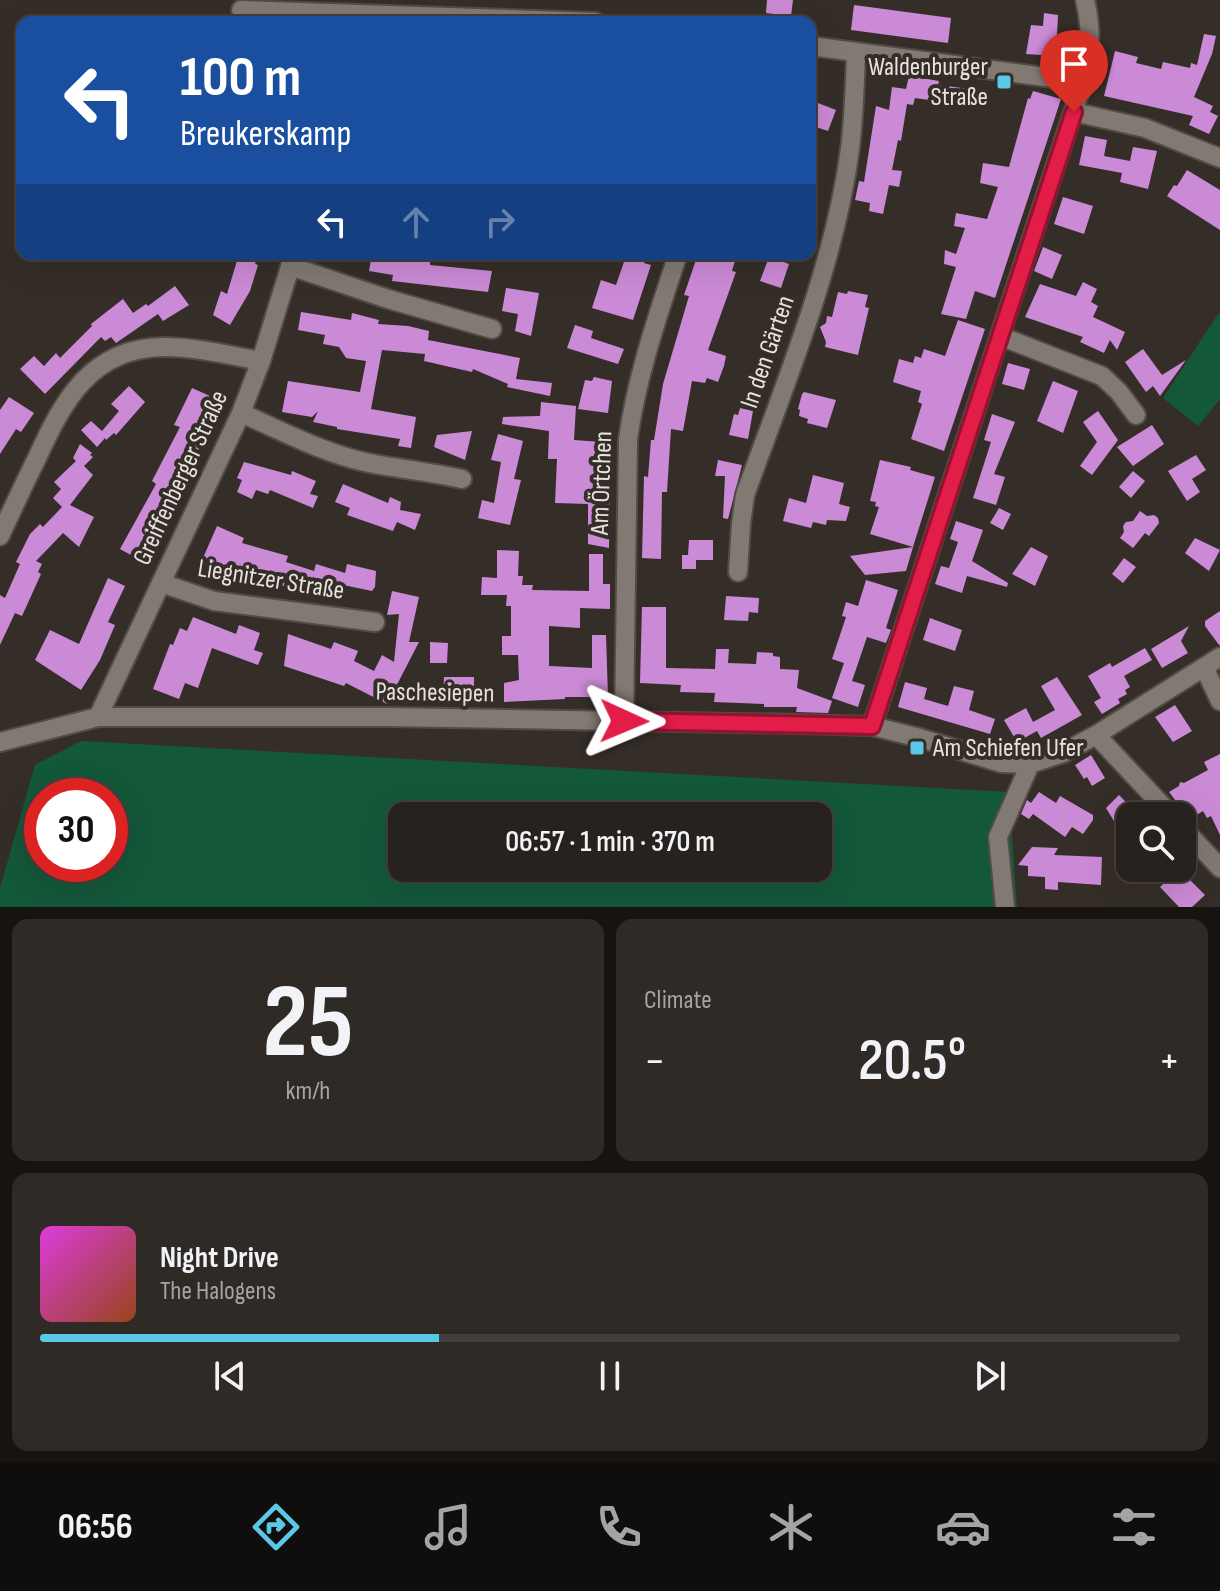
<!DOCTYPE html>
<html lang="en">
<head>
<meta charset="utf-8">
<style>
	body { margin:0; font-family:"Sofia Sans Condensed",sans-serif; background:#302a27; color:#f1f3f6; height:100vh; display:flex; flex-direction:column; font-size:30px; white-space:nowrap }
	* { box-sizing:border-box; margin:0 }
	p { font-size:26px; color:#a5a4a4 }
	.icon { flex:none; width:44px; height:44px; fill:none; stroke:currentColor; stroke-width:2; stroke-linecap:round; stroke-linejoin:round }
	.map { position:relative; height:907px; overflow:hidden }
	.details { display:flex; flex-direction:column; gap:12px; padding:12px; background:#161310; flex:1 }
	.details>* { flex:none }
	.hud { position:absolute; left:16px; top:16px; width:800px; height:244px; border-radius:16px; box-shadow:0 8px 32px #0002,0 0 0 2px #443f3c; background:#1a4fa0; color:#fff; overflow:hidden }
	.tools { position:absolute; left:1116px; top:802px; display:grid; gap:16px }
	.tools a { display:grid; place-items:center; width:80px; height:80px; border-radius:16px; background:#28221e; box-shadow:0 8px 32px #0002,0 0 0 2px #443f3c; font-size:40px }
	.speed { position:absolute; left:24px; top:778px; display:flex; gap:16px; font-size:40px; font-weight:700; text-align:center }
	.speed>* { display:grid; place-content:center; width:104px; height:104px; border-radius:50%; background:#28221e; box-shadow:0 8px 32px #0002,0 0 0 2px #443f3c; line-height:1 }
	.speed .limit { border:12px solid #d22; background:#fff; color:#111 }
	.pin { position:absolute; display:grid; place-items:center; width:68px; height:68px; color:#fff; margin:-82px -34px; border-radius:50% 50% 50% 0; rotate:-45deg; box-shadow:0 0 8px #0007 }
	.pin .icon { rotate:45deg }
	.me { position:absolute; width:88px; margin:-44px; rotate:91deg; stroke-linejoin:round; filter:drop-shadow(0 0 6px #0008) }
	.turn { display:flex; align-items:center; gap:28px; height:168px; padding:0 32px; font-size:36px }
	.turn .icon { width:104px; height:104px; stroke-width:2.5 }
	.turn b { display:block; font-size:56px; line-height:68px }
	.lanes { display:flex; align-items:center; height:76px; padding:0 32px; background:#0003; justify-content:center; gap:40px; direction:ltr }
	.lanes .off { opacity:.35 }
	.big { font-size:60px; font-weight:600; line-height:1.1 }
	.details .tile { flex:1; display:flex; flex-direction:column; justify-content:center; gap:12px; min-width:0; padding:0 28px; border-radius:16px; background:#302a27 }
	.details .dial { align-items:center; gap:0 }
	.dial b { font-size:104px; line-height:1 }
	.song { display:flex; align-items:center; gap:24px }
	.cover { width:96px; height:96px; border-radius:12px; background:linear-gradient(135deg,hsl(300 70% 55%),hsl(20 70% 35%)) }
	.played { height:8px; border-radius:4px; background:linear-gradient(90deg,#5bc8e6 35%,#443f3c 35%) }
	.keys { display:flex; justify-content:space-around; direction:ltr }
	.heat { display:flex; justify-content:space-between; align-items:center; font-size:44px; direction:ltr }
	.details .tiles { flex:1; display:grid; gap:12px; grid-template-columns:1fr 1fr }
	.tile:last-child { grid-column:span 2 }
	.trip { position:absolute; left:388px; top:802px; width:444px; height:80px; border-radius:16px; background:#28221e; box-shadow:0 8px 32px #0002,0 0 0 2px #443f3c; font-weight:600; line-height:80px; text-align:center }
	.tab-bar { display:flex; height:128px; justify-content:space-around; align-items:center; background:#100e0c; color:#a5a4a4 }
	.tab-bar .icon { width:56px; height:56px }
	.tab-bar .active { color:#5bc8e6 }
	.tab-bar b { font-size:36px; color:#f1f3f6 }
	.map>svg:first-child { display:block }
	.green { fill:#14583a; fill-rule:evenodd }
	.building { fill:#cb8ad6 }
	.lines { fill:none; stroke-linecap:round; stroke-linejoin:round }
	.minor-casing { stroke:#524b46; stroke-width:22 }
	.minor { stroke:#827973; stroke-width:18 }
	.route-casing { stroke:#92132f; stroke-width:20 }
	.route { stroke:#e11d48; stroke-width:14 }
	.poi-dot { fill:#5bc8e6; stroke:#352e28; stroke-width:3 }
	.labels { text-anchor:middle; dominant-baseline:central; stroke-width:8; stroke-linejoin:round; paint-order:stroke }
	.poi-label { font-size:26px; fill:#e7e2de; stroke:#352e28; text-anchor:end }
	.street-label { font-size:26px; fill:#e7e2de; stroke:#352e28 }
</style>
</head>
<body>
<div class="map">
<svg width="1220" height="907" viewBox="0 0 1220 907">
	<rect width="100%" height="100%" fill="#352e28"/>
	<!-- green -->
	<path class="green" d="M1218,314L1220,315V399L1198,426L1163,398Z
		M81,741L1009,792L1017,907H0V888L35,765ZM42,796H110V864H42ZM402,816H818V868H402Z"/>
	<!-- building -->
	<path class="building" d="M767,0H793L791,16L766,13Z
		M854,5L951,18L948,43L851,30Z
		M1044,13L1058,15L1057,35L1073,36L1072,57L1026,54L1031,25L1043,26Z
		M1204,34L1216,36L1212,54L1194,97L1213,106L1210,112L1218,116L1209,134L1189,125L1193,116L1104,96L1115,51L1138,57L1136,63L1161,69L1163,62L1190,68L1191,63L1197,65Z
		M909,76L939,81L938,85L986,91L984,108L915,98L913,105L907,104L901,141L898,140L892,170L902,171L899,187L889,185L883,214L869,211L870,203L855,200L859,181L864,182L876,106L889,110L892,87L906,89Z
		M1033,91L1061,99L995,298L975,291L966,319L941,314L956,267L944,264L945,250L956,254L965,228L954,226L956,213L987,219L998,187L980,183L983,163L1009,167L1028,98L1030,99Z
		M818,103L836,110L828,131L810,125V108L816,110Z
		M1085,136L1107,140L1104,156L1130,161L1133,147L1157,151L1148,189L1120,182L1122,173L1079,165Z
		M1187,170L1220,190V230L1167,196L1174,185L1177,186Z
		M1063,197L1093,206L1084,234L1054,224Z
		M1043,247L1062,255L1052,279L1034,271Z
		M239,254H258L255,264L258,265L250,291L230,325L213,315L221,291L227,294Z
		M372,254H399L398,257L430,262V265L492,271L488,292L392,281L393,275L369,271Z
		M633,254H646L644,263L651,265L633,320L592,308L601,280L616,285L625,259L631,261Z
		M698,254H737L732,271L736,272L708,350L726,356L724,366L718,382L707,378L705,383L692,381L683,431L671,429L667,492H662L661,559L642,558L644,476L648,477L651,440H654L663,384L689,296L684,295Z
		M769,257L789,264L781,288L760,281Z
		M1083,282L1097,289L1091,302L1098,306L1093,317L1125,332L1117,350L1110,340L1104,353L1080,342L1083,337L1025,317L1040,284L1076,296Z
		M175,286L189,305L163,321L158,314L116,343L111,337L105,341L101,337L45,394L20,369L34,356L44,366L56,353L60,358L92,326L91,324L123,299L133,313L146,304L148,306Z
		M506,288L539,293L531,336L515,331L518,314L502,311Z
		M848,291L868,295L865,307L869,308L858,355L825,347L826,342L820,327L826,323L827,316L832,317L838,292L847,294Z
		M301,312L351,320L352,313L379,320L378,324L408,326L429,331L428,340L520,358L516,379L552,383L550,396L507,387L508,384L473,369L472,372L424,361L425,354L382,350L371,409L416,417L411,448L398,446L400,439L337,429V427L313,422L318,411L312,417L282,412L288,381L360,392L366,361L346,358L339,347L323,344L325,335L298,330Z
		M958,320L985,329L944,451L911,439L922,404L918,402L921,391L893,382L899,359L913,363L915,356L921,358L924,349L945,356Z
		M575,325L593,331L591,338L624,349L618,364L567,348Z
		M1143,349L1162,375L1186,360L1160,396L1153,386L1146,392L1125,362Z
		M1008,363L1030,369L1024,390L1002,384Z
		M594,377L612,381L608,413L578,409L585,380L592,381Z
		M1053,381L1078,391L1063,433L1037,421Z
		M129,386L145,402L116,435L114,433L106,440L105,438L97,447L81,430L91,421L102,431L119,411L111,404Z
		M192,388L210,396L207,403L216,407L206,431L208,432L194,459L191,457L172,496L175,497L162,521L165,522L156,538L153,536L140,560L120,549L156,484L152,481L180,427L174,425Z
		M804,392L836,400L827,428L807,423L808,419L799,416L800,410L798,409L802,394Z
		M9,397L34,413L21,432L16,429L0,454V410Z
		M541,402L576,406L574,440L602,442L601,469L605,470V479H610L609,548L588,544V504L555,503L557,459H548L549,431L502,424L503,417L540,416Z
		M740,408L753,411L748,439L729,435L734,414L738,415Z
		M1098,411L1118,440L1092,475L1080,466L1097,442L1083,422Z
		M992,414L1015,422L994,474L1005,477L996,505L973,498L991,442L984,440Z
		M1152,425L1164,444L1133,466L1117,447Z
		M472,431L465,460L434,447L437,435Z
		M498,434L523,441L514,479L521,480L510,525L478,518L482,500L494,503L501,462L491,460Z
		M80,444L92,453L90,455L93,457L84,466L93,475L70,505L94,517L79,547L63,533L36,561L42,564L38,572L41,574L22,616L15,613L0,645V595L5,598L20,564L16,562L30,534L40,524L43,527L62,507L53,498L61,489L54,482L76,461L73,458Z
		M1196,455L1206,470L1192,479L1200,492L1187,501L1168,471Z
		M718,460L742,465L728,519L723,518L725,476H715Z
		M880,460L911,467L910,470L935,477L913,547L870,534L879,507L875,506L876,502L870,501Z
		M244,462L291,475L292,471L316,481L310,494L318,496L313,508L270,490L268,494L256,490L252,499L237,492L242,480L237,478Z
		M1133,471L1145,481L1131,498L1119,487Z
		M813,475L844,483L839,504L850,507L846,521L827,520L826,525L813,522L811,528L783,521L789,498L806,503Z
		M343,484L388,503L390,497L401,502L400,510L421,514L415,530L397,522L393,531L347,515L350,508L335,502Z
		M999,508L1011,514L1003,530L990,523Z
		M1140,511L1147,516L1154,515L1158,518L1159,523L1149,536L1145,533L1133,548L1120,538L1124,532L1123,526L1126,522L1133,521Z
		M956,521L983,530L972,561L1008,583L1007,587L967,576L962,593L935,584L941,566L949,568L958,542L950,539Z
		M217,526L244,538L242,543L288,556L286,562L314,571L316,564L345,573L347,564L376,571L375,587L372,591L348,586L324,585L320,593L289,584V588L222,565L203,558Z
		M1195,538L1220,550L1209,571L1185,553Z
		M689,540H713V560H696V569H682V555H688Z
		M913,547L906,571L865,575L850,556Z
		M1031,547L1048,556L1035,586L1012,574Z
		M497,550L519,551L518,576H523L522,585H533L532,590L589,591V554H603V584H610V609L580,608V628L549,626V666L592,668V635H606L608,697H565V699L504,702V683L519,680L518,655H502V636H511V606H506L507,595H481L482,577L497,578Z
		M1124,558L1136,567L1123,583L1112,574Z
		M108,578L125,586L108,622L115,625L100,660L81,690L35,660L50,630L79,644Z
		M866,580L898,590L886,628L891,630L886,643L867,637L852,681L865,685L858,707L832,698L844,663L832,659L846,617L842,616L846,602L858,606Z
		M392,591L419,597L409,642H419L387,704L346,683L344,686L284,666L288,634L331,649L334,642L358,651L354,661L374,671L382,655L394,662L399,614L387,615Z
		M726,596L759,598L758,613L749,612L748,621L724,620Z
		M642,607H666V668L715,669L716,649H729L728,663L756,664L757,652L773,653V656L780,657V669L799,670L797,688L832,701L828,713L796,712L797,707H764V704L714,702L715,693L680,692L681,685L640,683Z
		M1220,611V645H1219L1205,626V621Z
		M193,617L236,634L239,625L260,633L254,650L263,653L258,665L212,648L198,688L185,683L179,699L153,689L170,644L173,645L180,628L187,631Z
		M930,618L962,630L955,651L923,640Z
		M1189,626L1181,641L1188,653L1162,668L1151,649Z
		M430,642L448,643L447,663H430Z
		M1145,648L1152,660L1124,676L1130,687L1125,690L1127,694L1118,699L1120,703L1102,714L1094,702L1101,698L1088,676L1110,663L1112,667Z
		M444,677H474V699H443Z
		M1057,677L1082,715L1041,738L1037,731L1017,742L1004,720L1026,708L1033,722L1055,710L1041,686Z
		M905,682L927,688L924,699L948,706L954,686L974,691L969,710L995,719L990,734L898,707Z
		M1175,705L1192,731L1173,742L1155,717Z
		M1220,754V835L1211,816L1207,818L1203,811L1195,816L1189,805L1182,809L1169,792L1179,786L1180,782L1184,783L1208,770L1204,762Z
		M1091,755L1105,778L1092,786L1087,777L1084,779L1075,765Z
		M1039,792L1056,803L1060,796L1093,815V820L1083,834L1072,827L1065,837L1033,814L1029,819L1021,814L1027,800L1031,803Z
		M1119,795L1130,806L1114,821L1106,808Z
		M1032,847L1058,848L1054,855L1102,857L1101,885L1058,882V890L1045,889V877L1028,876V866L1018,865Z
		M1179,869L1205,895L1192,907H1179L1160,887Z"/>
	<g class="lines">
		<defs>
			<path id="minor" d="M241,10L595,22
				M810,46L1083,82
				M1074,112L1145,128L1220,158
				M290,266L388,299L492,329
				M1000,336L1102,376L1119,392L1136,415
				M241,413C282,431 325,454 369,463C400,469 431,472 462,479
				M0,536C12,510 24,484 37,458C63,401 91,348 163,347C195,347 229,355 261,361
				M738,572L741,524L745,495C785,383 834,268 850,149C854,117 855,84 856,52
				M161,583L214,601L375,622
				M1204,667L1220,701
				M98,717L241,413L261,361L294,254
				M624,721L628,439C637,375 658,315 678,254
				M872,726L1083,82C1091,53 1092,30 1085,0
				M1096,735L1172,816
				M0,742L98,717H387L800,724L872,726L920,738L1001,763L1030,764L1063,753L1096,735L1220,657
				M1182,827L1220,868
				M1005,907L998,837L1030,764"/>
		</defs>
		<!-- minor casing -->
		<use href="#minor" class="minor-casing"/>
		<!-- minor -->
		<use href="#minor" class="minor"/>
	</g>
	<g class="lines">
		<defs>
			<path id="route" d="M624,721L872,726L1074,112"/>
		</defs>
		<!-- route casing -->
		<use href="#route" class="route-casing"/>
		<!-- route -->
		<use href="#route" class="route"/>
	</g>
	<!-- markers -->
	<g class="poi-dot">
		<rect x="996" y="74" width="16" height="16" rx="4"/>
		<rect x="909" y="740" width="16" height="16" rx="4"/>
	</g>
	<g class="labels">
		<!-- poi labels -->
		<g class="poi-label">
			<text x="988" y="67">Waldenburger<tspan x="988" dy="30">Straße</tspan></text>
			<text x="933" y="748" text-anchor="start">Am Schiefen Ufer</text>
		</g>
		<!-- street labels -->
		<g class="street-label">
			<text transform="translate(768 352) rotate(-71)">In den Gärten</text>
			<text transform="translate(181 478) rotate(-65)">Greiffenberger Straße</text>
			<text transform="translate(602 483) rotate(-88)">Am Örtchen</text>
			<text transform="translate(271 580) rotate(9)">Liegnitzer Straße</text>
			<text transform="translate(435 693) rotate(1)">Paschesiepen</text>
		</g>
	</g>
</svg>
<div class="tools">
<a><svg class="icon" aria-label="search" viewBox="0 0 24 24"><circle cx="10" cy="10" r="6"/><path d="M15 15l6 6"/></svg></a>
</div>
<div class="speed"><div class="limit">30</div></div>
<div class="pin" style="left:1074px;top:112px;background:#d93025"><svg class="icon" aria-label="arrive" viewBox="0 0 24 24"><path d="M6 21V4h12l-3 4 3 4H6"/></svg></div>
<svg class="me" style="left:624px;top:721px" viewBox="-20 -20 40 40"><path d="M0-17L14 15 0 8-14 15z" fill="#e11d48" stroke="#fff" stroke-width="4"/></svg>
<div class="trip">06:57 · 1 min · 370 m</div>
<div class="hud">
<div class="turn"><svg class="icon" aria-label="left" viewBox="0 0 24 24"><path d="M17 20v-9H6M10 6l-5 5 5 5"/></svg><div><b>100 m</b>Breukerskamp</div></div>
<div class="lanes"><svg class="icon" aria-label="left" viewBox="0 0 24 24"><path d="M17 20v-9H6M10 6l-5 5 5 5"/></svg><svg class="icon off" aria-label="ahead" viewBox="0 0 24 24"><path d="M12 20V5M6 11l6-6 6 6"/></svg><svg class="icon off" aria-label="right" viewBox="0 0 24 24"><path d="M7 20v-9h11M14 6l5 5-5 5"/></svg></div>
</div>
</div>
<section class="details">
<div class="tiles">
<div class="tile dial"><b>25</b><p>km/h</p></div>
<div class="tile"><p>Climate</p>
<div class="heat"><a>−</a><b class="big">20.5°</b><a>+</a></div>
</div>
<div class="tile">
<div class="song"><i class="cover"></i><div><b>Night Drive</b><p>The Halogens</p></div></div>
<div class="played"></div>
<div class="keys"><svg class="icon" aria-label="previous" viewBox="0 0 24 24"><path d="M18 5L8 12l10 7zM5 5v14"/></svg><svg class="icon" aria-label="pause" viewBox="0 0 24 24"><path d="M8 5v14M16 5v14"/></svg><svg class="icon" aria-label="next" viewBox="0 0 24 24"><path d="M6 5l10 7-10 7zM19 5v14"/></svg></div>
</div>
</div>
</section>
<nav class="tab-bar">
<b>06:56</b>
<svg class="icon active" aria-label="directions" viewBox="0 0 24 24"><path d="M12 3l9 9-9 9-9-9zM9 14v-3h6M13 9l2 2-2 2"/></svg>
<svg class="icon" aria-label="music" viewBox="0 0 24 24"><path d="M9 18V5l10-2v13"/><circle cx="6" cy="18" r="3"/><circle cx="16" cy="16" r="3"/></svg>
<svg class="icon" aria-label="phone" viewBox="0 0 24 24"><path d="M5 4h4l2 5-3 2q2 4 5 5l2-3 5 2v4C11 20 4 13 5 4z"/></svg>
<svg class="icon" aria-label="climate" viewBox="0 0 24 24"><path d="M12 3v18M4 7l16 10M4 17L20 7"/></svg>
<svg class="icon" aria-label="car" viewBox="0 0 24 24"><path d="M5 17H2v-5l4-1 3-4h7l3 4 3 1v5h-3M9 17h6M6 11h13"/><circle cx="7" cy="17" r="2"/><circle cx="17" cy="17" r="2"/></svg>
<svg class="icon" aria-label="filters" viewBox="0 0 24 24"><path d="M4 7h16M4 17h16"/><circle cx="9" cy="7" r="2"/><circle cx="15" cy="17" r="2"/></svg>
</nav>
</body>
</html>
